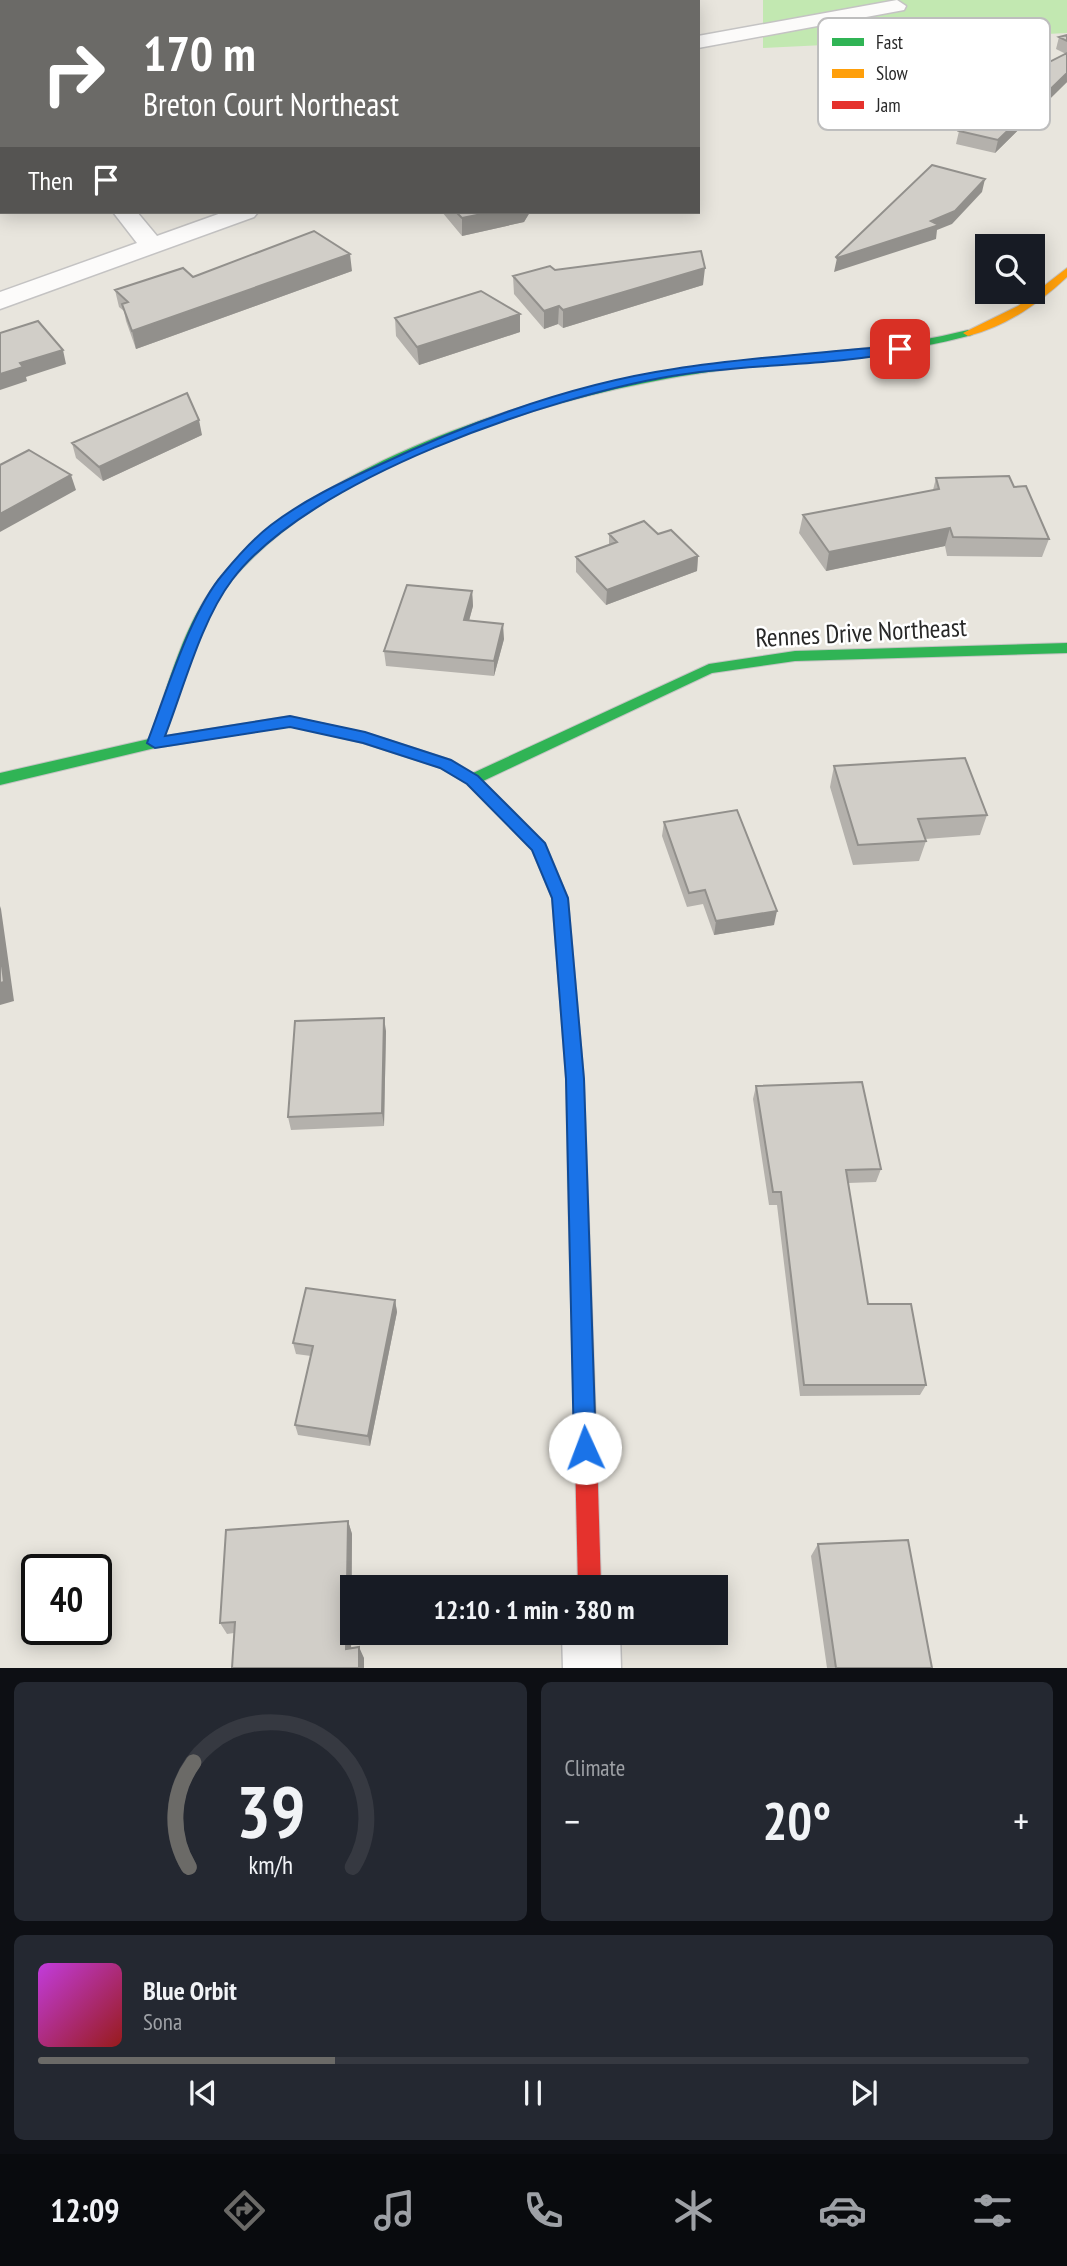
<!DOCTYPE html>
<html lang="en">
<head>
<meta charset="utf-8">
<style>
	body { margin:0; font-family:"PT Sans Narrow",sans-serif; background:#242831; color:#f1f3f6; height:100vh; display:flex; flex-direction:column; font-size:26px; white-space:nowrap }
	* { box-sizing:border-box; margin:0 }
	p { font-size:23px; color:#9ea1a6 }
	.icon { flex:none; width:38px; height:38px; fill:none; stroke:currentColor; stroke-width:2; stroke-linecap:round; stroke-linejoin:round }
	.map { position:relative; height:1668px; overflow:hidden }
	.panel { display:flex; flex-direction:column; gap:14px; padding:14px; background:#0d0f14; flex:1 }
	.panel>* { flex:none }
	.guide { position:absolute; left:0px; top:0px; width:700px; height:214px; box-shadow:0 4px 18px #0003; background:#6b6a67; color:#fff; overflow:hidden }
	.buttons { position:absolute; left:975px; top:234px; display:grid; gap:14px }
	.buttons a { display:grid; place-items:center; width:70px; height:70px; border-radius:0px; background:#171b24; box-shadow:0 4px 18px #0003; font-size:35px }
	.speed { position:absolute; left:21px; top:1554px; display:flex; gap:14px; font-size:35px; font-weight:700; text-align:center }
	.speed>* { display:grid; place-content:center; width:91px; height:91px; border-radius:50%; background:#171b24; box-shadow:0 4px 18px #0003; line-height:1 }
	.speed .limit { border:4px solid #111; border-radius:10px; background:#fff; color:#111 }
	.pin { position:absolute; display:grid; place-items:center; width:60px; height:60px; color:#fff; margin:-30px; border-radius:14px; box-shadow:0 4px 10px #0006 }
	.me { position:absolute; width:77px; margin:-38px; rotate:358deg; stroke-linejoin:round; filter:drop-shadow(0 0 5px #0008) }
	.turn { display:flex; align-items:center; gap:24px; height:147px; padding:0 28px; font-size:32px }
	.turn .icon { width:91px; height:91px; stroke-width:2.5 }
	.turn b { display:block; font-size:49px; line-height:60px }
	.then { display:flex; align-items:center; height:66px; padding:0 28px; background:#0003; gap:14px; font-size:26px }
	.big { font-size:52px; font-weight:600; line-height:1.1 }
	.panel .tile { flex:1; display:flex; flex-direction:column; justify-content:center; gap:10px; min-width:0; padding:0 24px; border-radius:10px; background:#242831 }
	.panel .dial { align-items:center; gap:0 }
	.dial svg { height:182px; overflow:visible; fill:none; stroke:#363941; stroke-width:7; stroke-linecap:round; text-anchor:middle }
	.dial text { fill:#f1f3f6; stroke:none }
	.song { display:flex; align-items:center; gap:21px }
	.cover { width:84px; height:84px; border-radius:10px; background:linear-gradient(135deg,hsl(290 70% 55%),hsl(0 70% 35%)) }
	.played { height:7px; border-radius:4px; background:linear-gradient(90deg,#6b6a67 30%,#363941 30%) }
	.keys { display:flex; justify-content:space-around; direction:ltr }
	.heat { display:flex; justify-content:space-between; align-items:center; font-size:38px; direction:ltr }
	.panel .tiles { flex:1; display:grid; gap:14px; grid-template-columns:1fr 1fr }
	.tile:last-child { grid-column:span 2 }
	.trip { position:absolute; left:340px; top:1575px; width:388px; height:70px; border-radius:0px; background:#171b24; box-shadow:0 4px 18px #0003; font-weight:600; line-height:70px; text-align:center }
	.tabs { display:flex; height:112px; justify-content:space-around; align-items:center; background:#090b0e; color:#9ea1a6 }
	.tabs .icon { width:49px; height:49px }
	.tabs .active { color:#6b6a67 }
	.tabs b { font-size:32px; color:#f1f3f6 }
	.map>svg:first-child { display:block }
	.green { fill:#c2e8b1 }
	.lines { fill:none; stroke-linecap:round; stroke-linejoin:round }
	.street-casing { stroke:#c4c3c3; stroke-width:3 }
	.fast-casing { stroke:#c4c3c3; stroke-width:2 }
	.slow-casing { stroke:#c4c3c3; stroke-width:2 }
	.jam-casing { stroke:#c4c3c3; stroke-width:2 }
	.street { fill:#fcfbfa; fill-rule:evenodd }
	.fast { fill:#30b455; fill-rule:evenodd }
	.slow { fill:#ff9f0a; fill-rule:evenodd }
	.jam { fill:#e5322d; fill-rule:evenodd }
	.wall { fill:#b4b1ac }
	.shaded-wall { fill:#92908c }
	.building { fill:#d1cec8; stroke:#92908c; stroke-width:2 }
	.route { fill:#1a73e8; stroke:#114b97; stroke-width:2 }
	.labels { text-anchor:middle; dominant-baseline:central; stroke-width:5; stroke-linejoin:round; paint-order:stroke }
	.street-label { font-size:26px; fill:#282828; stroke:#fff }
	.key { fill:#fff; stroke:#bebebe; stroke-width:2 }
	.key-label { font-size:19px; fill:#282828 }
</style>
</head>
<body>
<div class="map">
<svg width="1067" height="1668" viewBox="0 0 1067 1668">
	<rect width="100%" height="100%" fill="#e8e5dd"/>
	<!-- green -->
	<path class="green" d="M0,0H542L2,2V192Z
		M763,0H1067V33L763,48Z"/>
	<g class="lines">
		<defs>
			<path id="street" d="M168,0H187L167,2Z
				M571,0H590L570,2Z
				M897,0L906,6L904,10L698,48V36Z
				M113,212H137L157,236L224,212H258L254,217L0,309V292L137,243Z
				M562,1633H620L621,1668H563Z"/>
			<path id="fast" d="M968,330L973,333L972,335C887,358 802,359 716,371C564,391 332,461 231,581C196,624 183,685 165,736L290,716L370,734L451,760L473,773L709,664L795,651L1067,643V653L795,661L712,673L483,781L545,843L568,898L584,1079L588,1192L585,1198L578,1201L571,1198L568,1192L566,1079L552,898L532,850L467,784L441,768L363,743L290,726L155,748L0,785V773L149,739C169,685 183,621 222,576C322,455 565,383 717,364C803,353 884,351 968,330Z"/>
			<path id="slow" d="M1067,268V277C1038,304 1007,326 968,336L963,333L1018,306Z
				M578,1183L585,1186L588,1192L597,1454L594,1462L586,1465L578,1462L575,1454L568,1192L571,1186Z"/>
			<path id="jam" d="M586,1443L594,1446L597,1454L601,1587H578L575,1454L578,1446Z"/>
		</defs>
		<!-- street casing -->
		<use href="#street" class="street-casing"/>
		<!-- fast casing -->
		<use href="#fast" class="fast-casing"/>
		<!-- slow casing -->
		<use href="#slow" class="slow-casing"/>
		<!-- jam casing -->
		<use href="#jam" class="jam-casing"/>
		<!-- street -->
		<use href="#street" class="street"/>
		<!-- fast -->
		<use href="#fast" class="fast"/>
		<!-- slow -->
		<use href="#slow" class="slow"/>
		<!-- jam -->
		<use href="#jam" class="jam"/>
	</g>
	<!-- wall -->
	<path class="wall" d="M301,0H499L497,2H301Z
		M1067,35V82L995,153L956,144L959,131L965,125L952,123L955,110L1066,54L1056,49L1059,37Z
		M442,212H530L524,222L462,236Z
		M555,270L703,285L563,328L558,324L544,329L514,294L513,276Z
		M352,271L136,349L126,321L124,311L119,307L115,290L193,277Z
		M395,318L520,332L419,365L396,336Z
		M202,435L103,481L76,458L72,443Z
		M936,478L1014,487L1049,539L1042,557L947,556L945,546L826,571L799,533L803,515L933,490Z
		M609,534H658L698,556L697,571L606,605L576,572V557L609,545Z
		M472,591L473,606L469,621L504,639L494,676L386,666L384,651Z
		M834,766L987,815L980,835L925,839L926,841L919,861L853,865L830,787Z
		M664,822L774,925L714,935L703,904L687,907L662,836Z
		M386,1031L384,1126L291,1130L288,1117Z
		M756,1086L881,1169L876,1182L848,1183L868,1304L926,1385L920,1395L800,1396L777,1205H769L753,1099Z
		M395,1300L397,1312L370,1446L298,1435L295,1425L311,1356L296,1354L293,1343Z
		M348,1521L352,1534L351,1648L364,1658V1668H232L234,1633L227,1634L220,1623Z
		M818,1544L932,1668H827L811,1556Z"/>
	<!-- shaded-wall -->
	<path class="shaded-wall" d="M480,0H499L497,2H479Z
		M1067,73V82L995,153L998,140Z
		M985,179L982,192L952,224L937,230L936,239L834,272L837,258Z
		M492,212H530L524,222L462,236V218Z
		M350,254L352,271L136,349L132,331Z
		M705,268L703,285L563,328V310Z
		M559,306L558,324L544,329V311Z
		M520,314V332L419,365L417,347Z
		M63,350L66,364L26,377L27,381L0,390V374L20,363Z
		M199,420L202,435L103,481L99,467Z
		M71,475L76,490L0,532V514Z
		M950,528L945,546L826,571L829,552Z
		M698,556L697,571L606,605L607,590Z
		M472,591L473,606L465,635L464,620Z
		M503,624L504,639L494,676V661Z
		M0,906L1,909L14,1001L0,1005Z
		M777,911L774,925L714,935L716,921Z
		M384,1018L386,1031L384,1126L382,1113Z
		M395,1300L397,1312L370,1446L368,1436Z
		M348,1521L352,1534L351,1659L346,1649Z
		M359,1647L364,1658V1668H359Z"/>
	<!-- building -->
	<path class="building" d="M312,0H379L377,2H327Z
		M402,0H480L479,2H415Z
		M1067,35V41L1059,37Z
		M1067,53V73L998,140L959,131L976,115L955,110Z
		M932,165L985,179L955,211L931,221L939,225L837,258L836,257Z
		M456,212H492L462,218Z
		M314,231L350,254L132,331L122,304L128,302L115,290L183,268L193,277Z
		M701,251L705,268L563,310L559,306L544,311L513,276L550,266L555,270Z
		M481,291L520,314L417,347L395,318Z
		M38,321L63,350L20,363L23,367L0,374V333Z
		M187,393L199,420L99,467L72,443Z
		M29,450L71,475L0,514V465Z
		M1009,476L1014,487L1026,486L1049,539L953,537L950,528L829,552L803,515L939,489L936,478Z
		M644,521L658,534L671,530L698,556L607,590L576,557L617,542L609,534Z
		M407,585L472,591L464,620L503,624L494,661L384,651Z
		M965,758L987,815L918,819L926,841L858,845L834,766Z
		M737,810L777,911L716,921L705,890L689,893L664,822Z
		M0,950L4,982L0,983Z
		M384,1018L382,1113L288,1117L295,1021Z
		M862,1082L881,1169L846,1170L868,1304H911L926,1385H804L781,1192H773L756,1086Z
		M306,1288L395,1300L368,1436L295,1425L313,1346L293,1343Z
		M348,1521L346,1649L359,1647V1668H232L235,1622L220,1623L226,1530Z
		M908,1540L932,1668H836L818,1544Z"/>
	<!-- route -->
	<path class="route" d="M900,345L904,346V351C828,367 748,363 672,376C548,397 309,478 232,580C201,621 184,687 165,736L290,716L365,732L451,760L478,776L545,843L568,898L584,1079L596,1448L593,1456L585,1459L577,1456L574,1448L566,1079L552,898L532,850L467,784L440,768L363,743L290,727L155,748L147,743C166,694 190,612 223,574C237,557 254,538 271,525C304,500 340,483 377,466C470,422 572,384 674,369C748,357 825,353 900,345Z"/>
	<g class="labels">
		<!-- street labels -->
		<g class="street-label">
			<text transform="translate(861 632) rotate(-3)">Rennes Drive Northeast</text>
		</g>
	</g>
	<!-- legend -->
	<rect x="818" y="18" width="232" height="112" rx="10" class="key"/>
	<rect x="832" y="38" width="32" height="8" fill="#30b455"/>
	<rect x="832" y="69" width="32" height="9" fill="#ff9f0a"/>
	<rect x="832" y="101" width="32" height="8" fill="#e5322d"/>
	<g class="key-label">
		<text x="876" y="49">Fast</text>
		<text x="876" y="80">Slow</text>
		<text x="876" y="112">Jam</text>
	</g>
</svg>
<div class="buttons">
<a><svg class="icon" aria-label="search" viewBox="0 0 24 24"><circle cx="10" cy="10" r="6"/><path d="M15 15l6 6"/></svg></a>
</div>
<div class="speed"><div class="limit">40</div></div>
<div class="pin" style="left:900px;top:349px;background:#d93025"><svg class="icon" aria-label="arrive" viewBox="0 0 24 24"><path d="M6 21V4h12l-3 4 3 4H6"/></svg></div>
<svg class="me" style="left:585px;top:1448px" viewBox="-20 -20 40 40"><circle r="19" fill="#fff"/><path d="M0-13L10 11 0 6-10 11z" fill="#1a73e8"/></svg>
<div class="trip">12:10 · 1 min · 380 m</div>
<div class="guide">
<div class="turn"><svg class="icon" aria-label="right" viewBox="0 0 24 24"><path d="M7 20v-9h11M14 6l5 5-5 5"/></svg><div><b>170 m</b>Breton Court Northeast</div></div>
<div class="then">Then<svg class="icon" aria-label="arrive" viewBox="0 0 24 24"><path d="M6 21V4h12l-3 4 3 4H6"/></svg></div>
</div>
</div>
<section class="panel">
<div class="tiles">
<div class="tile dial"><svg viewBox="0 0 100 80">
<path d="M14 69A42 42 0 1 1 86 69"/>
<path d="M14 69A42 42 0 0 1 16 23" stroke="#6b6a67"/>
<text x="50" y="56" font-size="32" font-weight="700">39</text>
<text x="50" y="72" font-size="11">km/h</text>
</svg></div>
<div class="tile"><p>Climate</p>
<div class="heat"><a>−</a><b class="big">20°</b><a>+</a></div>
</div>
<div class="tile">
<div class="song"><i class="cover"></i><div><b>Blue Orbit</b><p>Sona</p></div></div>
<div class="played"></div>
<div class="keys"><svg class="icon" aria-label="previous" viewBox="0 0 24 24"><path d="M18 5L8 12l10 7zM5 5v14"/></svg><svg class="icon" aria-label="pause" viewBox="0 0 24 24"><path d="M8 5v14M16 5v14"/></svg><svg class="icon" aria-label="next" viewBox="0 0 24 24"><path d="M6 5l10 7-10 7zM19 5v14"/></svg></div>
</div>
</div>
</section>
<nav class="tabs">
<b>12:09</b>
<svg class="icon active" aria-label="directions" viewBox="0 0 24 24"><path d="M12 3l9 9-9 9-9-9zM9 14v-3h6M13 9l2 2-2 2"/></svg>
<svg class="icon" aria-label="music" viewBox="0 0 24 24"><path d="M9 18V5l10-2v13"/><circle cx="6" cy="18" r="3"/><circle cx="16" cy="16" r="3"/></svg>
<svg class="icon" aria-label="phone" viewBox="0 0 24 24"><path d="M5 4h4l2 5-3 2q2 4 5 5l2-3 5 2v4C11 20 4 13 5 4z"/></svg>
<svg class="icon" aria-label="climate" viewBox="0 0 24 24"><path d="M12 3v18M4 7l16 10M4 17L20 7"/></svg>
<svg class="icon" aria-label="car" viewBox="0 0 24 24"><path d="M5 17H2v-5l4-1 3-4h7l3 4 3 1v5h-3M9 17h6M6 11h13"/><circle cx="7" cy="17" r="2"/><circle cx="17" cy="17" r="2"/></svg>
<svg class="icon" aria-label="filters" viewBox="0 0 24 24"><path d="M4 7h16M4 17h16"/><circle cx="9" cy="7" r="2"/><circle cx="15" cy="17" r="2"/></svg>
</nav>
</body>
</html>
